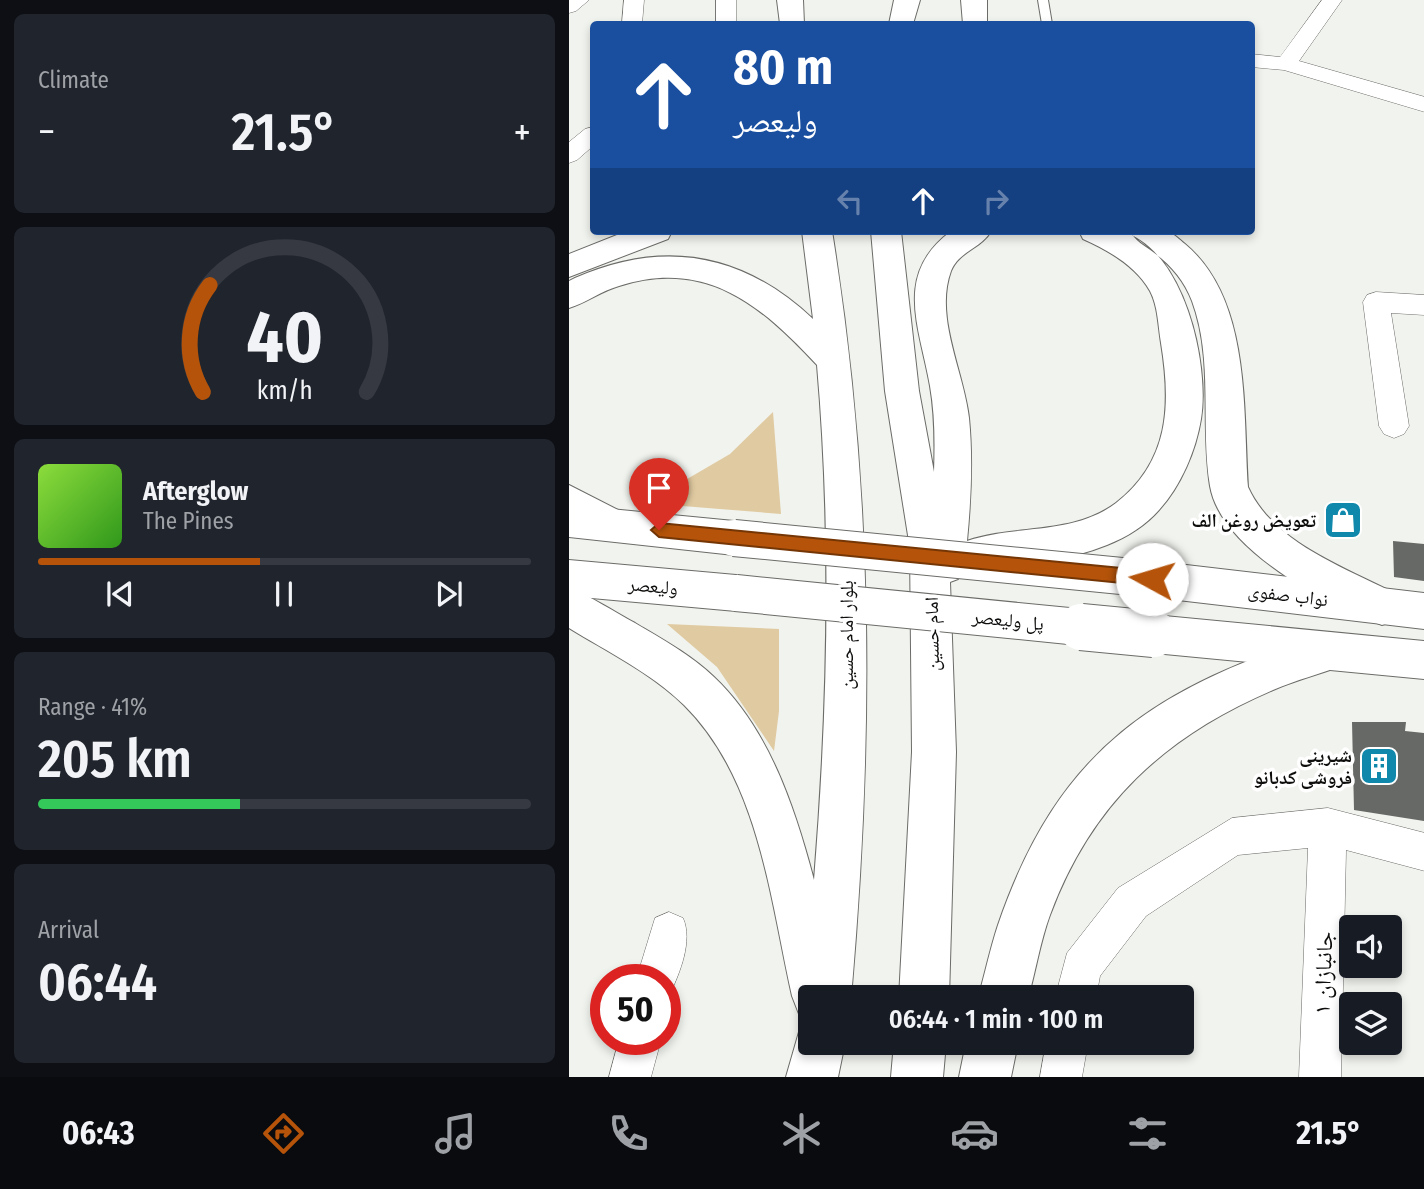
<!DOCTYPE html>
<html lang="en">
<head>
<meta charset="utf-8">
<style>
	body { margin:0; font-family:"Fira Sans Condensed","Noto Naskh Arabic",sans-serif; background:#20242c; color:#f1f3f6; height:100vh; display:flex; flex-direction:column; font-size:26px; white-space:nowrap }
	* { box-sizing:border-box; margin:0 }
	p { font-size:23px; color:#9ea1a6 }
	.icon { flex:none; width:38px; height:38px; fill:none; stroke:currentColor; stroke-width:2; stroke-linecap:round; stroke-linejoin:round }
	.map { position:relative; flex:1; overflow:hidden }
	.side { display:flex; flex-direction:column; gap:14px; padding:14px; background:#0d0f14; width:569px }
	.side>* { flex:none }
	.hud { position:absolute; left:21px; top:21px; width:665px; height:214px; border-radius:7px; box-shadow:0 4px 10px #0003; background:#1a4fa0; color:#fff; overflow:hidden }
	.tools { position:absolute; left:770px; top:915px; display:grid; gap:14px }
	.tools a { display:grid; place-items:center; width:63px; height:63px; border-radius:7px; background:#171b24; box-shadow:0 4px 10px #0003; font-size:35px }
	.speed { position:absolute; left:21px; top:964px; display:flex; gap:14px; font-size:35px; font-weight:700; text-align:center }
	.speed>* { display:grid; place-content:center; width:91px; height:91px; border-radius:50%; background:#171b24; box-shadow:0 4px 10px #0003; line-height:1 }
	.speed .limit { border:10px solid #d22; background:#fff; color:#111 }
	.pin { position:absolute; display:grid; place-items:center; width:60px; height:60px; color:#fff; margin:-72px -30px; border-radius:50% 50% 50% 0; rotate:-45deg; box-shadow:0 0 7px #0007 }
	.pin .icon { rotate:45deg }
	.me { position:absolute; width:77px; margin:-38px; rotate:276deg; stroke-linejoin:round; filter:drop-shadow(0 0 5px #0008) }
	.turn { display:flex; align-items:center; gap:24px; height:147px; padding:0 28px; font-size:32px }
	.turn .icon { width:91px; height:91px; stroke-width:2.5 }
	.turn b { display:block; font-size:49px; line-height:60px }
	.lanes { display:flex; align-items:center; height:66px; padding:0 28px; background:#0003; justify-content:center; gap:35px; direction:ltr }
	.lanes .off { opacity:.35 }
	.big { font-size:52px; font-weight:600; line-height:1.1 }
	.side .tile { flex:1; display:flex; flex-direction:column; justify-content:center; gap:10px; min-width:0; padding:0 24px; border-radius:10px; background:#20242c }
	.side .dial { align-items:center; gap:0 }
	.dial svg { height:182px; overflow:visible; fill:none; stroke:#363941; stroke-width:7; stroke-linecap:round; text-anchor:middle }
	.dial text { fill:#f1f3f6; stroke:none }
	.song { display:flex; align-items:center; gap:21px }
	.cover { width:84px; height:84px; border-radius:10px; background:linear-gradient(135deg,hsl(90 70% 55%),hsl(110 70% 35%)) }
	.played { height:7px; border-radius:4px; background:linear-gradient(90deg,#b45309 45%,#363941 45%) }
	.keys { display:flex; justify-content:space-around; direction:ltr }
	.heat { display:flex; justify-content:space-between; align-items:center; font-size:38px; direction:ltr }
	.charge { height:10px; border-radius:5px; background:linear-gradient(90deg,#34c759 41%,#363941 0) }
	.trip { position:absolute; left:229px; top:985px; width:396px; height:70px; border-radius:7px; background:#171b24; box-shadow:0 4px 10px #0003; font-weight:600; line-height:70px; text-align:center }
	.tab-bar { display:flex; height:112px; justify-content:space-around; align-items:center; background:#090b0e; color:#9ea1a6 }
	.tab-bar .icon { width:49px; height:49px }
	.tab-bar .current { color:#b45309 }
	.tab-bar b { font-size:32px; color:#f1f3f6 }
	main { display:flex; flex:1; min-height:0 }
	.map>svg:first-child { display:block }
	.green { fill:#e0caa1 }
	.building { fill:#666965 }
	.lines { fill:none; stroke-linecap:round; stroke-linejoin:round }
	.service-casing { stroke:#6b6c68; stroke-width:2 }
	.minor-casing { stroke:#6b6c68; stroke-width:1 }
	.secondary-casing { stroke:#6b6c68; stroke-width:2 }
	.primary-casing { stroke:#6b6c68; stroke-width:2 }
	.service { fill:#fff; fill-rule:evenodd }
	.minor { fill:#fff; fill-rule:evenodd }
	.secondary { fill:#fff; fill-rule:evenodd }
	.primary { fill:#fff; fill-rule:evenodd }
	.secondary-bridge-far1-casing { stroke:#6b6c68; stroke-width:38; stroke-linecap:butt }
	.secondary-bridge-casing { stroke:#6b6c68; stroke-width:48; stroke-linecap:butt }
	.secondary-bridge-far1 { stroke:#fff; stroke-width:36 }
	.secondary-bridge { stroke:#fff; stroke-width:46 }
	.route { fill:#b45309; stroke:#753606; stroke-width:2 }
	.labels { text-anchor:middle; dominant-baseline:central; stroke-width:7; stroke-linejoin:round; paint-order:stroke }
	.poi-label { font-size:19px; font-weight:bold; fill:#0e0f0d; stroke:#fff; text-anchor:end }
	.street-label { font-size:19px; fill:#0e0f0d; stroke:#fff }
	.near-street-label { font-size:23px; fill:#0e0f0d; stroke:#fff }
</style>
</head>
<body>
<main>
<section class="side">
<div class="tile"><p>Climate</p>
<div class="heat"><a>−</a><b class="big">21.5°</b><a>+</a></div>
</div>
<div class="tile dial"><svg viewBox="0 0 100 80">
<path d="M14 69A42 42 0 1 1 86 69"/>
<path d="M14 69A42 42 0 0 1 17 22" stroke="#b45309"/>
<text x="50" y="56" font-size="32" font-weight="700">40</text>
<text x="50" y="72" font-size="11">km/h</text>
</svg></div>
<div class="tile">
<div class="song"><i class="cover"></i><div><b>Afterglow</b><p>The Pines</p></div></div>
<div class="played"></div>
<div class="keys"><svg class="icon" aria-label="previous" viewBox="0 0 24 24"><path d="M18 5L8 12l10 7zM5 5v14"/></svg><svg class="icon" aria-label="pause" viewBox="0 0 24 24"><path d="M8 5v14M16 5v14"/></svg><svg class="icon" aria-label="next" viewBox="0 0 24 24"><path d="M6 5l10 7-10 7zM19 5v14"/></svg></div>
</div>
<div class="tile"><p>Range · 41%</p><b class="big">205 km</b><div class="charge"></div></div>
<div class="tile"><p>Arrival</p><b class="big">06:44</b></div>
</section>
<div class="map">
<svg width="856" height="1077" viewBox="0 0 856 1077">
	<rect width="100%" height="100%" fill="#f1f3ee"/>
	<!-- green -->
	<path class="green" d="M204,412L212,514L77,503L161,454Z
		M98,624L210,629V711L205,751L148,667Z"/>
	<!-- building -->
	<path class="building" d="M824,541L855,544V581L825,577Z
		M783,722H837L836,731L855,733V821L785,810Z"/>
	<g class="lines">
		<defs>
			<path id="service" d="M469,0H479L483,24H473Z"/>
			<path id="minor" d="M0,0H20L7,11L0,13Z
				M55,0H75L73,24H53Z
				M147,0H167V24H147Z
				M753,0H773L730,61L856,97V112L715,70L682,67V54L711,57Z
				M24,127V146L8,160L0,163V142L16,129Z
				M807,292L856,295V315L822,313L840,426L835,434L825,438L815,434L810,426L794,302L798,295Z
				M759,808L856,833V871L777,850L772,1077H730L739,848L669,855L577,916L531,976L527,998H486L498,953L549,888L663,818Z
				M100,912L114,918C124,941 111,972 101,994L96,996V980H67L86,918Z
				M50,1040H92L82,1077H40Z
				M477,1043H519L513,1077H471Z"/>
			<path id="secondary" d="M0,505L165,521L179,526L184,538L179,550L165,555L0,537Z
				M0,560L167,575L181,580L187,593L181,606L167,611L0,596Z
				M583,561L856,593V629L583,597L569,591L563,579L569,567Z
				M585,615L856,641V679L585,653L571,647L565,634L571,621Z"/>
			<path id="primary" d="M208,0H234L235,24H211Z
				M325,0H351L344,24H320Z
				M392,0H418V24H394Z
				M58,231H103L99,239L0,277V254Z
				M233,231H263C305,493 305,734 282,998H242V1018L230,1014L223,996C201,898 190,779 115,705C82,673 39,652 0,628V588C23,597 44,611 66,623C93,639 122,655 145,677C200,729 226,808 245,880C259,708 263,537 248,365C192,305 137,258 50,286C32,291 17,303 0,308V281L6,278C94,239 174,253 244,319Z
				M302,231H332L350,391L365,472C366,443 366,414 361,386C351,328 324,275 381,232L422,231C413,248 390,251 382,271C365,317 395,372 400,418C404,459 402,500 398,541C447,524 503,536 547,503C601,461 602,404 592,343C589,325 589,306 581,291C567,266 539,250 514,239L510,231C522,231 540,228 552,231C615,248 641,364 632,419C627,450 612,486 590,510C562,542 517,554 477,562C456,566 412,577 393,570L389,579L381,582L387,752L380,998H330L343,752L341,548L316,391Z
				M561,231C571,231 588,228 598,231C604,233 611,240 616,244C682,299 674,409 679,487C704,543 777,568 827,594L833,607L827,620L813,625C757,604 652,550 641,486C631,426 645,360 623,301C615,280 602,265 584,252C575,245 566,241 561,231Z
				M0,485L53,512L59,524L53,536L40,540L0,520Z
				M760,632L775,637L781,651L775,665C751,674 727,680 704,690C596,736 522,804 481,915C471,942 467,970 459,998H409C416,974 421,949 429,925C490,747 587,687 760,632Z
				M242,1021V1043H276L269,1077H217L232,1025Z
				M325,1043H377L374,1077H322Z
				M397,1043H449L442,1077H390Z"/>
		</defs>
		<!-- service casing -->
		<use href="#service" class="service-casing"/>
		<!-- minor casing -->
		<use href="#minor" class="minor-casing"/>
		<!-- secondary casing -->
		<use href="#secondary" class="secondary-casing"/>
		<!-- primary casing -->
		<use href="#primary" class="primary-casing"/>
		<!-- service -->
		<use href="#service" class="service"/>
		<!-- minor -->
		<use href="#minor" class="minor"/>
		<!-- secondary -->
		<use href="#secondary" class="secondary"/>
		<!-- primary -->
		<use href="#primary" class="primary"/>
		<defs>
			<path id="secondary-bridge-far1" d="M165,538L583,579
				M167,593L530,629"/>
			<path id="secondary-bridge" d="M512,627L585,634"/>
		</defs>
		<!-- secondary-bridge-far1 casing -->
		<use href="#secondary-bridge-far1" class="secondary-bridge-far1-casing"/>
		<!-- secondary-bridge casing -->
		<use href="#secondary-bridge" class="secondary-bridge-casing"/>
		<!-- secondary-bridge-far1 -->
		<use href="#secondary-bridge-far1" class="secondary-bridge-far1"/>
		<!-- secondary-bridge -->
		<use href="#secondary-bridge" class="secondary-bridge"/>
	</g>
	<!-- route -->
	<path class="route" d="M90,523L583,571L591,579L583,586L90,537L82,530Z"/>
	<!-- icons -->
	<defs>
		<symbol id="shop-square" viewBox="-11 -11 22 22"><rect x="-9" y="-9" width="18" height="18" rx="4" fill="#0f88ac" stroke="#fff"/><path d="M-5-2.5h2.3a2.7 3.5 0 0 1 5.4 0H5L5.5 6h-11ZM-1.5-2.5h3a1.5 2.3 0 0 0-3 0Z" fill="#fff"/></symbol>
		<symbol id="building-square" viewBox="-11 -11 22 22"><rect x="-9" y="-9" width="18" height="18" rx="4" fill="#0f88ac" stroke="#fff"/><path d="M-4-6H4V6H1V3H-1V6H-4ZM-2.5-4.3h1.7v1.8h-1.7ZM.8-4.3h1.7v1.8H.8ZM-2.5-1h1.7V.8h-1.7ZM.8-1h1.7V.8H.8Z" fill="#fff"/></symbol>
	</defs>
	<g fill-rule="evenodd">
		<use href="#shop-square" x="752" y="498" width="44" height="44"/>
		<use href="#building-square" x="788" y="744" width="44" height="44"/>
	</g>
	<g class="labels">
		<!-- poi labels -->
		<g class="poi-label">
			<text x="747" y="520">تعویض روغن الف</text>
			<text x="783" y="755">شیرینی<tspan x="783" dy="22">فروشی کدبانو</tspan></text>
		</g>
		<!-- street labels -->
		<g class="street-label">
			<text transform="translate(84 586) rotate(5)">ولیعصر</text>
			<text transform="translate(719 595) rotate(7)">نواب صفوی</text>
			<text transform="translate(439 620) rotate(6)">پل ولیعصر</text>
			<text transform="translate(363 634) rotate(-91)">امام حسین</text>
			<text transform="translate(277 635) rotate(-90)">بلوار امام حسین</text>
		</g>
		<!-- near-street labels -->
		<g class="near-street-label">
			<text transform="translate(754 973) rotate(-88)">جانبازان ۱</text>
		</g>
	</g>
</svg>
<div class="tools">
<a><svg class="icon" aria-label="sound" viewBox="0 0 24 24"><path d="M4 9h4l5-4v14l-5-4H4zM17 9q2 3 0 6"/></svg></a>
<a><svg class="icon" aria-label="layers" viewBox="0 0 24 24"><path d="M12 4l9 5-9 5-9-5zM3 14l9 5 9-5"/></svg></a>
</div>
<div class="speed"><div class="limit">50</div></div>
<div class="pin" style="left:90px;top:530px;background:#d93025"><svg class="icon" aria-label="arrive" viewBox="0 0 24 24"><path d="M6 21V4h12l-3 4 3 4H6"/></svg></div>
<svg class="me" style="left:583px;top:579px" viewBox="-20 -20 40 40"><circle r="19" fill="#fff"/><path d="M0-13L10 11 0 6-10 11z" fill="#b45309"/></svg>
<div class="trip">06:44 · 1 min · 100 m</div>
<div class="hud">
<div class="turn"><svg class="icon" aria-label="ahead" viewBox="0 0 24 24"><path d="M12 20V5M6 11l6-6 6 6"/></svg><div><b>80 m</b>ولیعصر</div></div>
<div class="lanes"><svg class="icon off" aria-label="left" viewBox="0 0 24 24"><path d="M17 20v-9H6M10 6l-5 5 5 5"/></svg><svg class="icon" aria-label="ahead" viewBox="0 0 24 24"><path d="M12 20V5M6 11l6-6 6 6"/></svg><svg class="icon off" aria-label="right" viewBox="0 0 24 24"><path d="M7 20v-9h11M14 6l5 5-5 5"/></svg></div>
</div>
</div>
</main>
<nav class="tab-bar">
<b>06:43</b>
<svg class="icon current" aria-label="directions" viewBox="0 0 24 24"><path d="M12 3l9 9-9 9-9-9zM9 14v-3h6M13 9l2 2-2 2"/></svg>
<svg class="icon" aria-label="music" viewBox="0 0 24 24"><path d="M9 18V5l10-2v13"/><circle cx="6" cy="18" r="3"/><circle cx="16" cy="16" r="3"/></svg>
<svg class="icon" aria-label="phone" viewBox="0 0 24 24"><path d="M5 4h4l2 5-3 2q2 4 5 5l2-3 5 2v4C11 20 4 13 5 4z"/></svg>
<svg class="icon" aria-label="climate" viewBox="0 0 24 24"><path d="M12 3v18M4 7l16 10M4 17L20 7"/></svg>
<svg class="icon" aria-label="car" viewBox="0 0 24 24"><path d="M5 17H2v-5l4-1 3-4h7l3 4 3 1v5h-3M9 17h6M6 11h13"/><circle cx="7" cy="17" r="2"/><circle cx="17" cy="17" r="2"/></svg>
<svg class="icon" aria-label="filters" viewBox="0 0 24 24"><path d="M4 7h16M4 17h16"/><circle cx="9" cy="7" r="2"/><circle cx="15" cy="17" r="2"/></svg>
<b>21.5°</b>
</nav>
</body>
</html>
